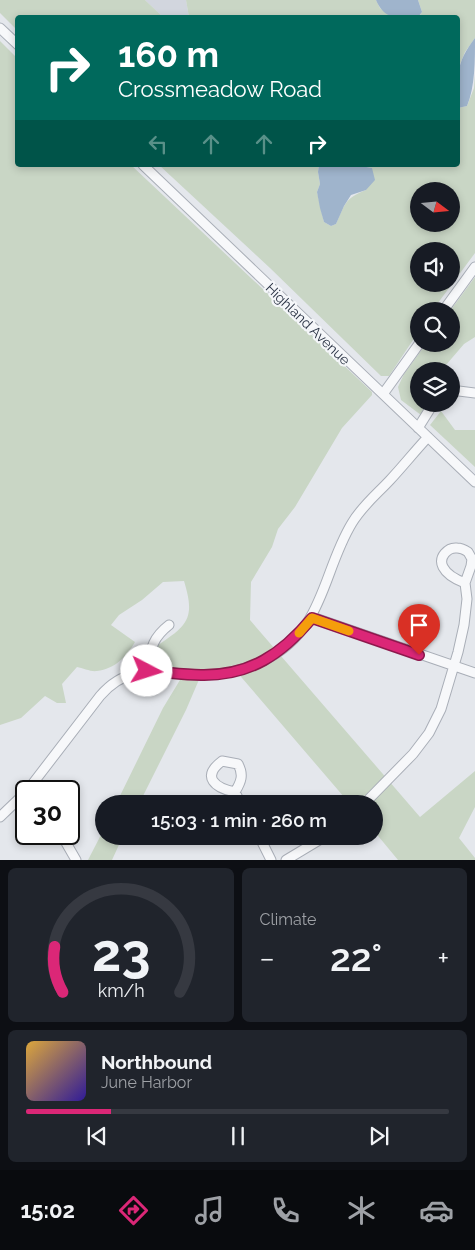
<!DOCTYPE html>
<html lang="en">
<head>
<meta charset="utf-8">
<style>
	body { margin:0; font-family:Raleway,sans-serif; background:#20242c; color:#f1f3f6; height:100vh; display:flex; flex-direction:column; font-size:19px; white-space:nowrap }
	* { box-sizing:border-box; margin:0 }
	p { font-size:16px; color:#9ea1a6 }
	.icon { flex:none; width:28px; height:28px; fill:none; stroke:currentColor; stroke-width:2; stroke-linecap:round; stroke-linejoin:round }
	.map { position:relative; height:860px; overflow:hidden }
	.side { display:flex; flex-direction:column; gap:8px; padding:8px; background:#0d0f14; flex:1 }
	.side>* { flex:none }
	.hud { position:absolute; left:15px; top:15px; width:445px; height:152px; border-radius:5px; box-shadow:0 2px 8px #0003; background:#00695c; color:#fff; overflow:hidden }
	.needle { width:32px; rotate:106deg }
	.controls { position:absolute; left:410px; top:182px; display:grid; gap:10px }
	.controls a { display:grid; place-items:center; width:50px; height:50px; border-radius:50%; background:#171b24; box-shadow:0 2px 8px #0003; font-size:25px }
	.speed { position:absolute; left:15px; top:780px; display:flex; gap:10px; font-size:25px; font-weight:700; text-align:center }
	.speed>* { display:grid; place-content:center; width:65px; height:65px; border-radius:50%; background:#171b24; box-shadow:0 2px 8px #0003; line-height:1 }
	.speed .limit { border:2px solid #111; border-radius:8px; background:#fff; color:#111 }
	.pin { position:absolute; display:grid; place-items:center; width:42px; height:42px; color:#fff; margin:-51px -21px; border-radius:50% 50% 50% 0; rotate:-45deg; box-shadow:0 0 5px #0007 }
	.pin .icon { rotate:45deg }
	.me { position:absolute; width:55px; margin:-28px; rotate:95deg; stroke-linejoin:round; filter:drop-shadow(0 0 4px #0008) }
	.turn { display:flex; align-items:center; gap:18px; height:105px; padding:0 20px; font-size:22px }
	.turn .icon { width:65px; height:65px; stroke-width:2.5 }
	.turn b { display:block; font-size:35px; line-height:42px }
	.lanes { display:flex; align-items:center; height:48px; padding:0 20px; background:#0003; justify-content:center; gap:25px; direction:ltr }
	.lanes .off { opacity:.35 }
	.big { font-size:38px; font-weight:600; line-height:1.1 }
	.side .widget { flex:1; display:flex; flex-direction:column; justify-content:center; gap:8px; min-width:0; padding:0 18px; border-radius:8px; background:#20242c }
	.side .dial { align-items:center; gap:0 }
	.dial svg { height:130px; overflow:visible; fill:none; stroke:#363941; stroke-width:7; stroke-linecap:round; text-anchor:middle }
	.dial text { fill:#f1f3f6; stroke:none }
	.song { display:flex; align-items:center; gap:15px }
	.cover { width:60px; height:60px; border-radius:8px; background:linear-gradient(135deg,hsl(40 70% 55%),hsl(250 70% 35%)) }
	.played { height:5px; border-radius:2px; background:linear-gradient(90deg,#db2777 20%,#363941 20%) }
	.keys { display:flex; justify-content:space-around; direction:ltr }
	.heat { display:flex; justify-content:space-between; align-items:center; font-size:28px; direction:ltr }
	.side .tiles { flex:1; display:grid; gap:8px; grid-template-columns:1fr 1fr }
	.widget:last-child { grid-column:span 2 }
	.trip { position:absolute; left:95px; top:795px; width:288px; height:50px; border-radius:25px; background:#171b24; box-shadow:0 2px 8px #0003; font-weight:600; line-height:50px; text-align:center }
	.menu { display:flex; height:80px; justify-content:space-around; align-items:center; background:#090b0e; color:#9ea1a6 }
	.menu .icon { width:35px; height:35px }
	.menu .active { color:#db2777 }
	.menu b { font-size:22px; color:#f1f3f6 }
	.map>svg:first-child { display:block }
	.built { fill:#d2d6de }
	.green { fill:#c9d6c5; fill-rule:evenodd }
	.water { fill:#9fb4cc }
	.lines { fill:none; stroke-linecap:round; stroke-linejoin:round }
	.minor-casing { stroke:#a9aeb7; stroke-width:11 }
	.minor { stroke:#f7f8fa; stroke-width:9 }
	.route-casing { stroke:#8e194d; stroke-width:12 }
	.route { stroke:#db2777; stroke-width:9 }
	.slow { stroke:#f59e0b; stroke-width:9 }
	.labels { text-anchor:middle; dominant-baseline:central; stroke-width:4.5; stroke-linejoin:round; paint-order:stroke }
	.street-label { font-size:14px; fill:#2b3445; stroke:#f4f6f9 }
</style>
</head>
<body>
<div class="map">
<svg width="475" height="860" viewBox="0 0 475 860">
	<rect width="100%" height="100%" fill="#e4e7ec"/>
	<!-- built -->
	<path class="built" d="M145,0H186L189,17H163Z"/>
	<!-- green -->
	<path class="green" d="M0,0H145L163,17L18,18L17,30L0,13Z
		M186,0H376L380,8L392,17H189Z
		M418,0H475V38L465,52L458,69V18H418L422,12Z
		M0,41L17,58L18,165H131L372,392V395L342,428L295,507L278,529L272,547L251,582L250,620L420,817L475,771V807L459,838L475,858V860H398L374,831V804H350L236,671L201,675L186,710L139,804H116L163,708L183,675L156,672L158,645C189,625 195,617 184,581L163,582L142,600L119,615L111,625L135,642C127,656 115,669 97,671C91,672 83,668 77,667L62,684L66,703H57L45,696L21,718L0,725Z
		M475,75V253L432,311H419V331L389,376H381L270,268L159,165H319L318,172L320,184L317,192L324,222L331,226L336,224C345,204 345,198 366,190L372,168L355,165H458V108L467,106L474,88ZM419,191H451V224H419ZM419,251H451V284H419Z
		M475,277V337L464,344L446,365L451,371H419V404H432L421,415L401,400L398,387L404,374L426,344H451L450,311Z
		M441,411L455,430H475V467L430,425Z
		M104,829V836H123L112,860H88Z"/>
	<!-- water -->
	<path class="water" d="M376,0H418L422,12L418,17C399,18 385,21 376,0Z
		M475,38C475,60 475,87 467,106L458,108C457,77 455,64 475,38Z
		M319,165H355L372,168L375,180L366,190L351,195L344,206L336,224L331,226L324,222L320,208L317,192L320,184L318,172Z"/>
	<g class="lines">
		<defs>
			<path id="minor" d="M0,28L18,45
				M143,165L475,482
				M443,311L475,267
				M451,390L475,393
				M383,394L419,344
				M418,428L433,404
				M312,617L475,673
				M147,671C151,650 151,639 169,625
				M222,761L238,764C244,775 241,782 235,792C215,788 201,777 222,761Z
				M27,791L100,696C131,660 162,675 202,675C224,675 245,670 265,660C325,630 322,572 352,523C362,506 377,494 390,480C403,466 415,451 428,437
				M235,792L241,804
				M364,804L413,754L429,733L441,709L458,652L464,625L467,599L465,583L471,566L472,559L468,552C465,550 461,548 457,548C448,547 438,557 443,567C447,575 457,580 465,583
				M0,817L26,792
				M61,834L76,860
				M259,836L271,860
				M286,860L326,836"/>
		</defs>
		<!-- minor casing -->
		<use href="#minor" class="minor-casing"/>
		<!-- minor -->
		<use href="#minor" class="minor"/>
	</g>
	<g class="lines">
		<defs>
			<path id="route" d="M147,671C165,672 183,675 201,675C250,676 282,654 312,618L419,655"/>
		</defs>
		<!-- route casing -->
		<use href="#route" class="route-casing"/>
		<!-- route -->
		<use href="#route" class="route"/>
		<!-- slow -->
		<path class="slow" d="M299,633L312,618L349,631"/>
	</g>
	<g class="labels">
		<!-- street labels -->
		<g class="street-label">
			<text transform="translate(308 324) rotate(44)">Highland Avenue</text>
		</g>
	</g>
</svg>
<div class="controls">
<a><svg class="needle" viewBox="-14 -14 28 28"><path d="M0-13l5 13h-10z" fill="#e53935"/><path d="M0 13l5-13h-10z" fill="#9ea1a6"/></svg></a>
<a><svg class="icon" aria-label="sound" viewBox="0 0 24 24"><path d="M4 9h4l5-4v14l-5-4H4zM17 9q2 3 0 6"/></svg></a>
<a><svg class="icon" aria-label="search" viewBox="0 0 24 24"><circle cx="10" cy="10" r="6"/><path d="M15 15l6 6"/></svg></a>
<a><svg class="icon" aria-label="layers" viewBox="0 0 24 24"><path d="M12 4l9 5-9 5-9-5zM3 14l9 5 9-5"/></svg></a>
</div>
<div class="speed"><div class="limit">30</div></div>
<div class="pin" style="left:419px;top:655px;background:#d93025"><svg class="icon" aria-label="arrive" viewBox="0 0 24 24"><path d="M6 21V4h12l-3 4 3 4H6"/></svg></div>
<svg class="me" style="left:147px;top:671px" viewBox="-20 -20 40 40"><circle r="19" fill="#fff"/><path d="M0-13L10 11 0 6-10 11z" fill="#db2777"/></svg>
<div class="trip">15:03 · 1 min · 260 m</div>
<div class="hud">
<div class="turn"><svg class="icon" aria-label="right" viewBox="0 0 24 24"><path d="M7 20v-9h11M14 6l5 5-5 5"/></svg><div><b>160 m</b>Crossmeadow Road</div></div>
<div class="lanes"><svg class="icon off" aria-label="left" viewBox="0 0 24 24"><path d="M17 20v-9H6M10 6l-5 5 5 5"/></svg><svg class="icon off" aria-label="ahead" viewBox="0 0 24 24"><path d="M12 20V5M6 11l6-6 6 6"/></svg><svg class="icon off" aria-label="ahead" viewBox="0 0 24 24"><path d="M12 20V5M6 11l6-6 6 6"/></svg><svg class="icon" aria-label="right" viewBox="0 0 24 24"><path d="M7 20v-9h11M14 6l5 5-5 5"/></svg></div>
</div>
</div>
<section class="side">
<div class="tiles">
<div class="widget dial"><svg viewBox="0 0 100 80">
<path d="M14 69A42 42 0 1 1 86 69"/>
<path d="M14 69A42 42 0 0 1 9 41" stroke="#db2777"/>
<text x="50" y="56" font-size="32" font-weight="700">23</text>
<text x="50" y="72" font-size="11">km/h</text>
</svg></div>
<div class="widget"><p>Climate</p>
<div class="heat"><a>−</a><b class="big">22°</b><a>+</a></div>
</div>
<div class="widget">
<div class="song"><i class="cover"></i><div><b>Northbound</b><p>June Harbor</p></div></div>
<div class="played"></div>
<div class="keys"><svg class="icon" aria-label="previous" viewBox="0 0 24 24"><path d="M18 5L8 12l10 7zM5 5v14"/></svg><svg class="icon" aria-label="pause" viewBox="0 0 24 24"><path d="M8 5v14M16 5v14"/></svg><svg class="icon" aria-label="next" viewBox="0 0 24 24"><path d="M6 5l10 7-10 7zM19 5v14"/></svg></div>
</div>
</div>
</section>
<nav class="menu">
<b>15:02</b>
<svg class="icon active" aria-label="directions" viewBox="0 0 24 24"><path d="M12 3l9 9-9 9-9-9zM9 14v-3h6M13 9l2 2-2 2"/></svg>
<svg class="icon" aria-label="music" viewBox="0 0 24 24"><path d="M9 18V5l10-2v13"/><circle cx="6" cy="18" r="3"/><circle cx="16" cy="16" r="3"/></svg>
<svg class="icon" aria-label="phone" viewBox="0 0 24 24"><path d="M5 4h4l2 5-3 2q2 4 5 5l2-3 5 2v4C11 20 4 13 5 4z"/></svg>
<svg class="icon" aria-label="climate" viewBox="0 0 24 24"><path d="M12 3v18M4 7l16 10M4 17L20 7"/></svg>
<svg class="icon" aria-label="car" viewBox="0 0 24 24"><path d="M5 17H2v-5l4-1 3-4h7l3 4 3 1v5h-3M9 17h6M6 11h13"/><circle cx="7" cy="17" r="2"/><circle cx="17" cy="17" r="2"/></svg>
</nav>
</body>
</html>
